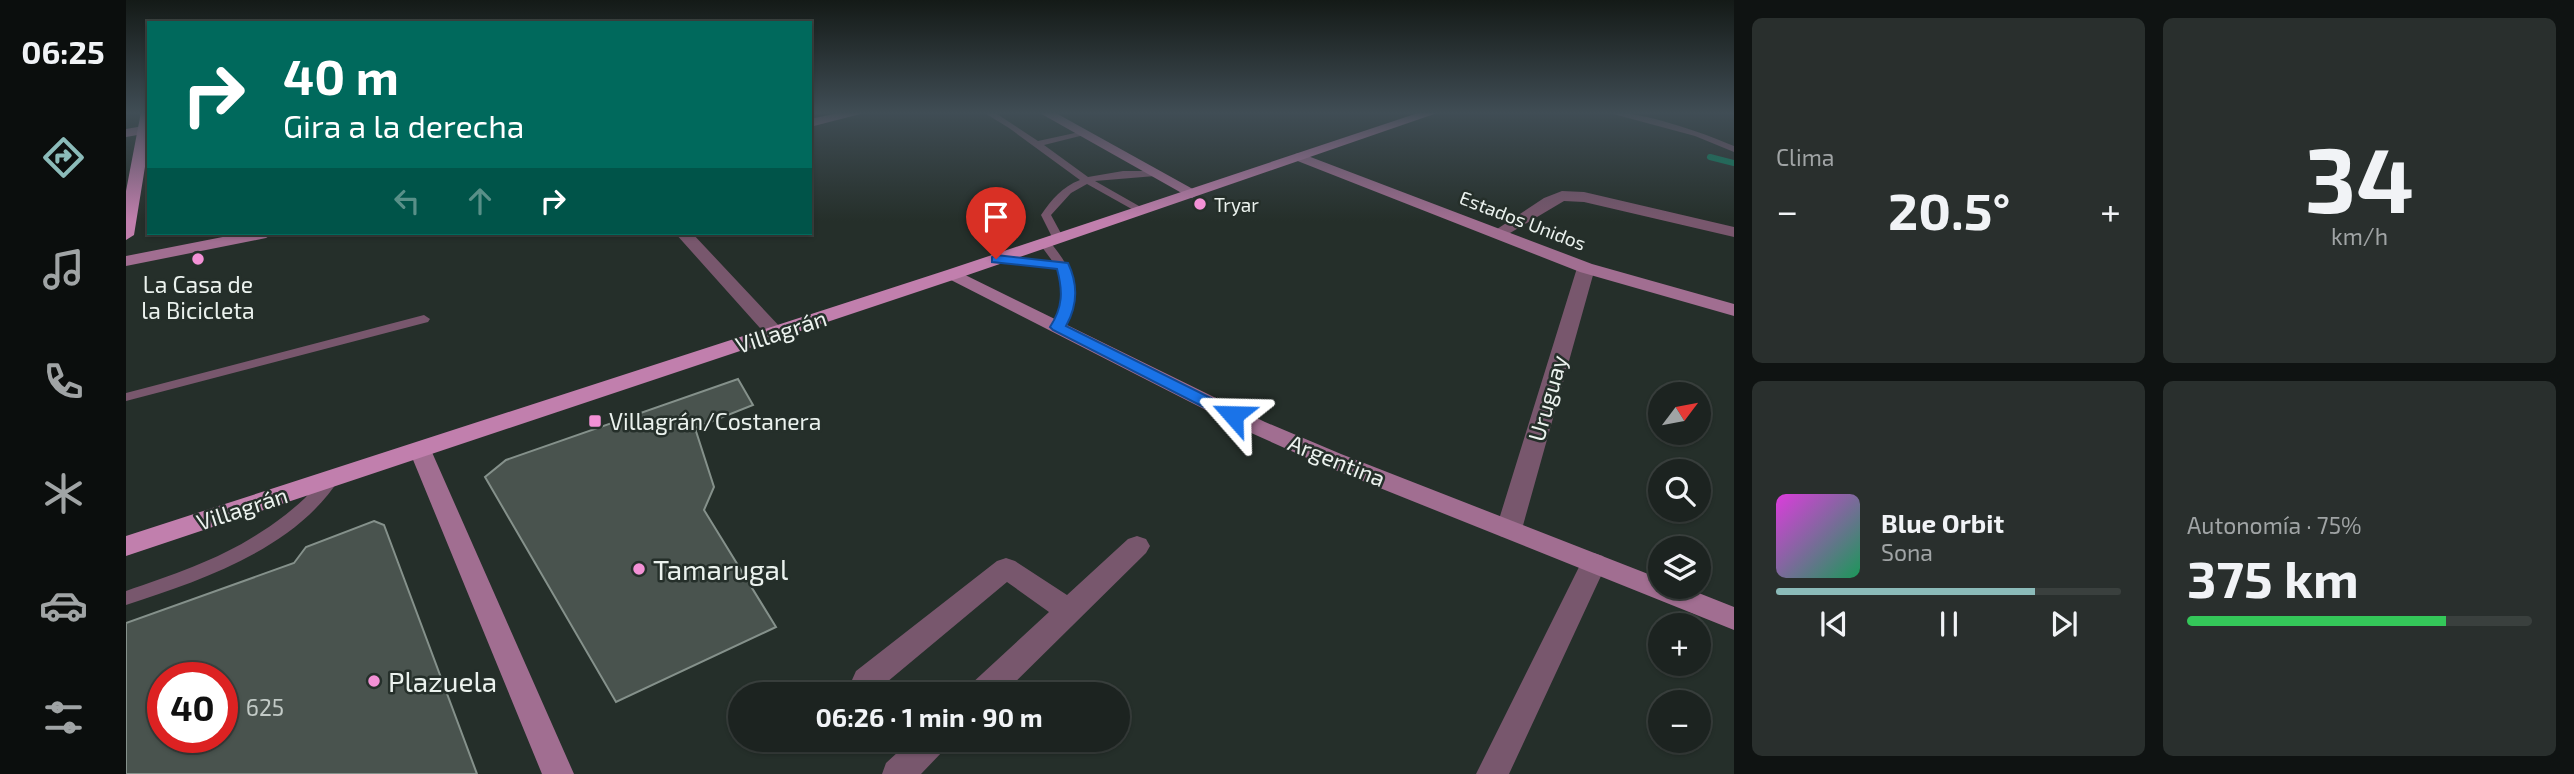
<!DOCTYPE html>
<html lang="es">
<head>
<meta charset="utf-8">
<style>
	body { margin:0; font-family:"Exo 2",sans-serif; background:#292f2d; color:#f1f3f6; height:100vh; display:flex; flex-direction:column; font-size:26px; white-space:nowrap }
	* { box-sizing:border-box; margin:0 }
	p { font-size:23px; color:#a0a4a5 }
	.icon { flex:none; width:38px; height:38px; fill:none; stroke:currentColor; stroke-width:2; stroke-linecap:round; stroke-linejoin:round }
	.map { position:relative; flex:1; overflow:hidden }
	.drawer { display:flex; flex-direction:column; gap:18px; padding:18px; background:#0f1312; width:840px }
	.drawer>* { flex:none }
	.banner { position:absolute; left:21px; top:21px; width:665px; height:214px; border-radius:0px; box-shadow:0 2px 5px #0004,0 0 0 2px #3a403e; background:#00695c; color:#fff; overflow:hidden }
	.needle { width:46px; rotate:58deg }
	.controls { position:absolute; left:1522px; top:382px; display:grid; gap:14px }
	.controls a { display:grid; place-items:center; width:63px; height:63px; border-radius:50%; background:#1c2320; box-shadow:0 2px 5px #0004,0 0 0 2px #3a403e; font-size:35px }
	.speed { position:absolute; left:21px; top:662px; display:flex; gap:14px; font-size:35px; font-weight:700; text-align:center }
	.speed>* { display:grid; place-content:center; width:91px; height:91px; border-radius:50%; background:#1c2320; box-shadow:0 2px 5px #0004,0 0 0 2px #3a403e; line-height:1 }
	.speed .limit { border:10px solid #d22; background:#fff; color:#111 }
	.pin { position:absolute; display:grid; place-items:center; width:60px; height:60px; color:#fff; margin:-72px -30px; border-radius:50% 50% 50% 0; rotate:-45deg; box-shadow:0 0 7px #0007 }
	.pin .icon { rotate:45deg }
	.me { position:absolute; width:77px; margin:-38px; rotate:295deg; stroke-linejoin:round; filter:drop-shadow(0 0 5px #0008) }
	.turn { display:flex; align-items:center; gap:24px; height:147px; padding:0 21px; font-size:32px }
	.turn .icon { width:91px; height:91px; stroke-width:2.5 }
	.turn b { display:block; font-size:49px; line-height:60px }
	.lanes { display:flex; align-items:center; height:66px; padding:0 21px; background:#0003; justify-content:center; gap:35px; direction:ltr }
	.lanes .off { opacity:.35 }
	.big { font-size:52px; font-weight:700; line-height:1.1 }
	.drawer .widget { flex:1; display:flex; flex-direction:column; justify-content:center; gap:10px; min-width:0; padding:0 24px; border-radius:10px; background:#292f2d }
	.drawer .dial { align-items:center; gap:0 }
	.dial b { font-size:91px; line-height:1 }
	.song { display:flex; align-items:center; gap:21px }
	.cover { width:84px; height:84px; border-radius:10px; background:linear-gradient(135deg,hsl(300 70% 55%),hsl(150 70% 35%)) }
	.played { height:7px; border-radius:4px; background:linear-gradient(90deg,#8bbbb9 75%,#3a403e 75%) }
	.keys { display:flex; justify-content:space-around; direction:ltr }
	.heat { display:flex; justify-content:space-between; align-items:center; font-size:38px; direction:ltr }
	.charge { height:10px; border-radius:5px; background:linear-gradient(90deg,#34c759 75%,#3a403e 0) }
	.drawer .tiles { flex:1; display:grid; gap:18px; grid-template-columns:repeat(2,1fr) }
	.trip { position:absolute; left:602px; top:682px; width:402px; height:70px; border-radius:35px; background:#1c2320; box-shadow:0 2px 5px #0004,0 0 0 2px #3a403e; font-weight:700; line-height:70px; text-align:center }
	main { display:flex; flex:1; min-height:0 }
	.tabs { display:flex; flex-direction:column; width:126px; justify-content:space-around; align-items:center; background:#0b0e0d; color:#a0a4a5 }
	.tabs .icon { width:49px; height:49px }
	.tabs .active { color:#8bbbb9 }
	.tabs b { font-size:32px; color:#f1f3f6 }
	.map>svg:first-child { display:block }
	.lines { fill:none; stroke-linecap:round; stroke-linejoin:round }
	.stream { stroke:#048960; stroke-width:6 }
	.building { fill:#49534e; stroke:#85918b; stroke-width:2; fill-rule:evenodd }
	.lane { fill:#78576d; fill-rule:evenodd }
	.street { fill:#78576d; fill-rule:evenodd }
	.secondary { fill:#a16e91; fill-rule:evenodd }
	.primary { fill:#c17fad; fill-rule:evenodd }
	.route { fill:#1a73e8; stroke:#114b97; stroke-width:2 }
	.poi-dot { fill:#f391d6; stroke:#252f2a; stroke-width:2.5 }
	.labels { text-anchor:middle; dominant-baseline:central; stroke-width:5; stroke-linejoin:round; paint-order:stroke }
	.far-poi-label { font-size:19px; fill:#ebf2ee; stroke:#252f2a; text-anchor:start }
	.far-street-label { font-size:19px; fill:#ebf2ee; stroke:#252f2a }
	.poi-label { font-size:23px; fill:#ebf2ee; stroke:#252f2a }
	.street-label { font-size:23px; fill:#ebf2ee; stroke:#252f2a }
	.near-number-label { font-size:23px; fill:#c2cac6 }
	.near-poi-label { font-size:28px; fill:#ebf2ee; stroke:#252f2a; text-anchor:start }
</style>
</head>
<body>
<main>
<nav class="tabs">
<b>06:25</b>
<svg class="icon active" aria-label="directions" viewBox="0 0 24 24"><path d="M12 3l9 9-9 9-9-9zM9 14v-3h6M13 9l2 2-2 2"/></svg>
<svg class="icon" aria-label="music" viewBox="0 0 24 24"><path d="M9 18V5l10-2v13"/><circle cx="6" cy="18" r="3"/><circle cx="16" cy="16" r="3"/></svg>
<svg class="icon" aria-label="phone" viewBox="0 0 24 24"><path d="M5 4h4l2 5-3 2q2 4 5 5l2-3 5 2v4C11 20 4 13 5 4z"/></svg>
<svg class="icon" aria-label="climate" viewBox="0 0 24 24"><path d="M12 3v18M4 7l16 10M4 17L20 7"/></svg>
<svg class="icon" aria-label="car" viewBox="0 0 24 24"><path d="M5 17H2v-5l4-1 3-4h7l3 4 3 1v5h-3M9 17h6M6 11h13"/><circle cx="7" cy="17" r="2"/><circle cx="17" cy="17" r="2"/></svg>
<svg class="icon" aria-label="filters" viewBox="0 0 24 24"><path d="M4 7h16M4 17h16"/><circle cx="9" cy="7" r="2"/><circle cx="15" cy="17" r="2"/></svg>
</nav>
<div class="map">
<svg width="1608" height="774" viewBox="0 0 1608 774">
	<rect width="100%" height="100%" fill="#252f2a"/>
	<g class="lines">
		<!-- stream -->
		<path class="stream" d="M1584,157L1608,163"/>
	</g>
	<!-- building -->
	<path class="building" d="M612,379L627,405L569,428L588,487L578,510L650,627L490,702L359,477L380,460Z
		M248,521L258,525L351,774H0V623L168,563L180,547ZM37,677H96V737H37Z"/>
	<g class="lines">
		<!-- lane -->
		<path class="lane" d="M857,112H868L912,141L958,131V135L918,145L962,177L997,171H1032V175L1029,176L969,181L1020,210L1019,212H1011L961,184L945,193L925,215L938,239L932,242L928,241L915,215C926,199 936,187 954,180L883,128Z
			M1480,112C1519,112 1572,131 1608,146V152L1569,136Z
			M919,240L923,241C947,269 958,294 937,330L932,331L926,327C935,307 939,290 931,269L870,262L864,259L870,256L927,262L913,243Z
			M298,315L304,319L302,322L0,401V393Z
			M206,472L212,474L214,478C169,549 76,580 0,605V591C46,575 95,559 135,532C151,522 165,511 179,498C187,490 194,476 206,472Z"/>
		<!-- street -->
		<path class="street" d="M1436,191L1458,192L1608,227V237L1458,202L1438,201L1379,236H1367L1365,233L1418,198Z
			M549,233H566L656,329L659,333L656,337H642Z
			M1460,263L1469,268L1396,529L1392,536L1383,538L1374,536L1370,529L1451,268Z
			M1011,536L1020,539L1024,546L1020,553L876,695H840L844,685L923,612L881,582L761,682L768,695H735L726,680L730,671L871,561L880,558L889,561L941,595L1002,539Z
			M1468,553L1477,556L1481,563L1383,774H1350L1455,563L1459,556Z
			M785,740H823L818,750L795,774H756L760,763Z"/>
		<!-- secondary -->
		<path class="secondary" d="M717,112H742L684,127V119Z
			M912,112H928L1074,193L1066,198L1061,196Z
			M23,125V133L0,137V129Z
			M1174,153L1466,264L1608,304V316L1454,272L1169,160V154Z
			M117,233H148L140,238L0,266V256Z
			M827,269L1139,422L1215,454L1535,579V586H1555L1608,607V630L1199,466L1123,432L821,278L818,274Z
			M294,442L302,445L305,450L448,774H416L283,450L286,445Z"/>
		<!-- primary -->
		<path class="primary" d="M15,112H23V142L8,235L0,240V191Z
			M1295,112H1314L833,278L0,556V536L821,270Z"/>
	</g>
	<!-- sky -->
	<linearGradient id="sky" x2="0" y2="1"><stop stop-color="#141a17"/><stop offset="0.51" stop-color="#404d55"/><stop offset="1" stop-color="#404d55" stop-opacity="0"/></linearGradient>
	<rect width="1608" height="221" fill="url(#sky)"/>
	<!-- route -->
	<path class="route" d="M870,255L942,263C952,284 952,305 940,326L1113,412L1115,415L1113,419H1101L927,330L924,327C937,307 937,291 931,269L866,262V257Z"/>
	<!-- markers -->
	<g class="poi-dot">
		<circle cx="1074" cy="204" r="7"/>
		<circle cx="72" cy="259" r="7"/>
		<rect x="462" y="414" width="14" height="14" rx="3.5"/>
		<circle cx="513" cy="569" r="7"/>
		<circle cx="248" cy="681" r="7"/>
	</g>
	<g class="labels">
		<!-- far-poi labels -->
		<g class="far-poi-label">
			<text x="1088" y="204">Tryar</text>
		</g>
		<!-- far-street labels -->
		<g class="far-street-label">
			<text transform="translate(1397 220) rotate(21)">Estados Unidos</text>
		</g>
		<!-- poi labels -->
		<g class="poi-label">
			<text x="72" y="284">La Casa de<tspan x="72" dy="26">la Bicicleta</tspan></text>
			<text x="483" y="421" text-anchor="start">Villagrán/Costanera</text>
		</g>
		<!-- street labels -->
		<g class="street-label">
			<text transform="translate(655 331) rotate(-18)">Villagrán</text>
			<text transform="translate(1421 398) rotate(-74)">Uruguay</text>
			<text transform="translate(1211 460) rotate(22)">Argentina</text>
			<text transform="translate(116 508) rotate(-18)">Villagrán</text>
		</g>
		<!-- near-number labels -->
		<g class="near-number-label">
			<text x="139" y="707">625</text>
		</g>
		<!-- near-poi labels -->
		<g class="near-poi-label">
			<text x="527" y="569">Tamarugal</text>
			<text x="262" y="681">Plazuela</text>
		</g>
	</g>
</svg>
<div class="controls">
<a><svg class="needle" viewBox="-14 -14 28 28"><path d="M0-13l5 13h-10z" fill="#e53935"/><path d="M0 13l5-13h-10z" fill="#a0a4a5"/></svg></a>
<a><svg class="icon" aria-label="search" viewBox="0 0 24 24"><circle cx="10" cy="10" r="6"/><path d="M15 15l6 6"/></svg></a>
<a><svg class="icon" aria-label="layers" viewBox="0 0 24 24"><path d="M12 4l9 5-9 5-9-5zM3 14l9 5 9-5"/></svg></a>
<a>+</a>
<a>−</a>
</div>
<div class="speed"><div class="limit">40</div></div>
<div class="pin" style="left:870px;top:259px;background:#d93025"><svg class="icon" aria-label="arrive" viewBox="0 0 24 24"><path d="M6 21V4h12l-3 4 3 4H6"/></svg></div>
<svg class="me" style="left:1107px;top:415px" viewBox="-20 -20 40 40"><path d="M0-17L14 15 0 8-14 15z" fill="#1a73e8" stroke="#fff" stroke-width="4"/></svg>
<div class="trip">06:26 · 1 min · 90 m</div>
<div class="banner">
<div class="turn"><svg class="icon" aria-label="right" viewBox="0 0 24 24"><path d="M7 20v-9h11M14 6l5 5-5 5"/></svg><div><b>40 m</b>Gira a la derecha</div></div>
<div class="lanes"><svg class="icon off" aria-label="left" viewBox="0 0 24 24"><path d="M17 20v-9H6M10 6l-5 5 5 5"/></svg><svg class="icon off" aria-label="ahead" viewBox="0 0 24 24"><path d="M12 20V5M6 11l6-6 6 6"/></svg><svg class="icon" aria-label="right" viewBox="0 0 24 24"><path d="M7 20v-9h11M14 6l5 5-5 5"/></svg></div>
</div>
</div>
<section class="drawer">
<div class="tiles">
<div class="widget"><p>Clima</p>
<div class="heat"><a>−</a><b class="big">20.5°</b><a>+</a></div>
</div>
<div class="widget dial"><b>34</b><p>km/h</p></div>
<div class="widget">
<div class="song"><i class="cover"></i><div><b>Blue Orbit</b><p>Sona</p></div></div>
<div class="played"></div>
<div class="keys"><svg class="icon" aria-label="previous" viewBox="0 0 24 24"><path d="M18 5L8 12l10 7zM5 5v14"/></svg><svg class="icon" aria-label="pause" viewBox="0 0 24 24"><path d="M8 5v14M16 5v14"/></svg><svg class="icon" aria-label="next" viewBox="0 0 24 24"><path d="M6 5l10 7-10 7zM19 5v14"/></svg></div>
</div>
<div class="widget"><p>Autonomía · 75%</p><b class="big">375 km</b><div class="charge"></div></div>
</div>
</section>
</main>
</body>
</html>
